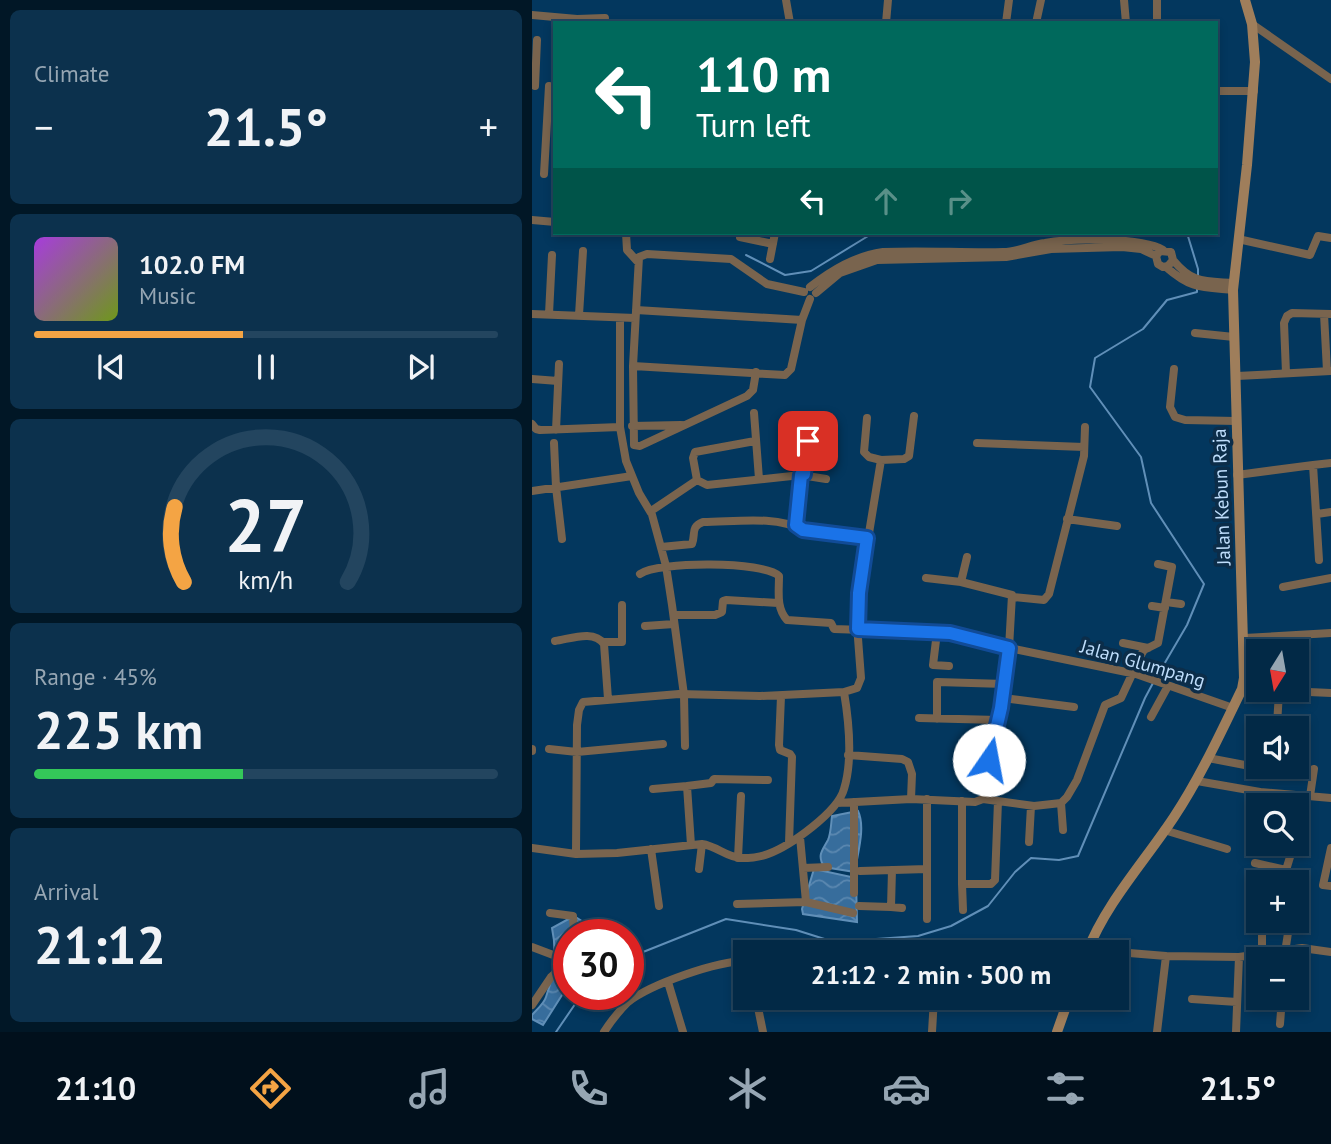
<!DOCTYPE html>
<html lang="en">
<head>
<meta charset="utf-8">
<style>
	body { margin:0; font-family:"PT Sans",sans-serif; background:#0c314d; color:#f1f3f6; height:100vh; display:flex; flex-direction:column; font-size:26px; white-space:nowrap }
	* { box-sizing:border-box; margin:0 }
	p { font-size:23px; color:#96a6b3 }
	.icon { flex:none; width:38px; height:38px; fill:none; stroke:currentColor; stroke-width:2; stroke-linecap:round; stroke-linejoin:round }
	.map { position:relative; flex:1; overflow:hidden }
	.panel { display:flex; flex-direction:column; gap:10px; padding:10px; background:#011726; width:532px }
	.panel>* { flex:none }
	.hud { position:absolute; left:21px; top:21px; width:665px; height:214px; border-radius:0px; box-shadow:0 4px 10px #0003,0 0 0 2px #23455f; background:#00695c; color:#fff; overflow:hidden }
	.needle { width:46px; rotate:191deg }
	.buttons { position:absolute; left:714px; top:639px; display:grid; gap:14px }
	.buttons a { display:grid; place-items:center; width:63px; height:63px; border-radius:0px; background:#022946; box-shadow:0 4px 10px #0003,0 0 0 2px #23455f; font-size:35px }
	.speed { position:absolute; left:21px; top:919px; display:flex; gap:14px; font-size:35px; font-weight:700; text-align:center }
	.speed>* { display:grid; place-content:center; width:91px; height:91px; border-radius:50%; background:#022946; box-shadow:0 4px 10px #0003,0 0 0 2px #23455f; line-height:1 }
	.speed .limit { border:10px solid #d22; background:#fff; color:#111 }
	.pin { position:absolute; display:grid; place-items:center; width:60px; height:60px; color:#fff; margin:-30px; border-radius:14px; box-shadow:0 4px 10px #0006 }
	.me { position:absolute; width:77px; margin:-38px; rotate:12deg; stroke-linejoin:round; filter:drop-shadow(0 0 5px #0008) }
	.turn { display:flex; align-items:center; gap:24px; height:147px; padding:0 28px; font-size:32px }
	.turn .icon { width:91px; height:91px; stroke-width:2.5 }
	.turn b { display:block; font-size:49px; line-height:60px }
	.lanes { display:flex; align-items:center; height:66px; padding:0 28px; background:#0003; justify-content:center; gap:35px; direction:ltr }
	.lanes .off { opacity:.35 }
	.big { font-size:52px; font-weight:800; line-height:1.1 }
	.panel .card { flex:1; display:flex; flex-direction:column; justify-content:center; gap:10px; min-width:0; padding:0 24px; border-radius:10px; background:#0c314d }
	.panel .dial { align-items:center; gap:0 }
	.dial svg { height:182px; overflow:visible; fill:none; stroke:#23455f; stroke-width:7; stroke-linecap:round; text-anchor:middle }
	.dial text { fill:#f1f3f6; stroke:none }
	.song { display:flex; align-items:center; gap:21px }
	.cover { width:84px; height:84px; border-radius:10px; background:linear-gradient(135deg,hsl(280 70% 55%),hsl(80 70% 35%)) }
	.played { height:7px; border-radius:4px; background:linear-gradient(90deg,#f4a444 45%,#23455f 45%) }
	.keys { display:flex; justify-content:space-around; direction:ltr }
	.heat { display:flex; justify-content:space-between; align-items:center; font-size:38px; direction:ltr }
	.charge { height:10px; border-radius:5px; background:linear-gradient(90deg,#34c759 45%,#23455f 0) }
	.trip { position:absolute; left:201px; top:940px; width:396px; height:70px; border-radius:0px; background:#022946; box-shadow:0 4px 10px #0003,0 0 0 2px #23455f; font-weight:800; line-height:70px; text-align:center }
	.menu { display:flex; height:112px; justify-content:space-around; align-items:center; background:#01101c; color:#96a6b3 }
	.menu .icon { width:49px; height:49px }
	.menu .on { color:#f4a444 }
	.menu b { font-size:32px; color:#f1f3f6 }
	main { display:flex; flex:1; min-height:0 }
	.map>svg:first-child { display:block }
	.water { fill:url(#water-waves); stroke:#608fb8; stroke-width:2 }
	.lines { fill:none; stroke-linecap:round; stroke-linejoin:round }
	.stream { stroke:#608fb8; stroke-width:2 }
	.street { stroke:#79644e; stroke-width:8 }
	.secondary { stroke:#9f7e5b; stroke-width:10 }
	.route-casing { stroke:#114b97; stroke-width:18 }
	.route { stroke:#1a73e8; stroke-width:12 }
	.labels { text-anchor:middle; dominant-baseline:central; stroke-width:7; stroke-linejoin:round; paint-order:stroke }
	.street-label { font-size:19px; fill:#beddfb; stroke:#0c2d49 }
</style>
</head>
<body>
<main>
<section class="panel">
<div class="card"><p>Climate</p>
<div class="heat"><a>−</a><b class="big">21.5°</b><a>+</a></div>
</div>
<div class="card">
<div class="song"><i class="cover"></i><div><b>102.0 FM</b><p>Music</p></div></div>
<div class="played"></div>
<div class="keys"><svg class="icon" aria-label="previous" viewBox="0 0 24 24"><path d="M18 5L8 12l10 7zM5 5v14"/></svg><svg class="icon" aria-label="pause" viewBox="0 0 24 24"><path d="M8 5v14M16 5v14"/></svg><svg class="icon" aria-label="next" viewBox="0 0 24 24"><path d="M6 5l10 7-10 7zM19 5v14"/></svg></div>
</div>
<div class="card dial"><svg viewBox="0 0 100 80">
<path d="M14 69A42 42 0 1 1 86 69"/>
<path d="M14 69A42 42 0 0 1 10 36" stroke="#f4a444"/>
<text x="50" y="56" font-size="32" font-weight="700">27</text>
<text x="50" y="72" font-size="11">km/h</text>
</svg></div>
<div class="card"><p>Range · 45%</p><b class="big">225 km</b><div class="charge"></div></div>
<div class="card"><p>Arrival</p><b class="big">21:12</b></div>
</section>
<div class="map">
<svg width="799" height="1032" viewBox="0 0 799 1032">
	<defs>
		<pattern id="water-waves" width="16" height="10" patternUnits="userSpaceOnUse" patternTransform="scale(1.75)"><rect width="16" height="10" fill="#376d9c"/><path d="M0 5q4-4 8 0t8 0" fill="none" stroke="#5b88b0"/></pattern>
	</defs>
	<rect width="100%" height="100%" fill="#03375e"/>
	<!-- water -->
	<path class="water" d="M326,811C334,828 325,854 323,872L292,867C285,855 290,851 296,840C299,833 299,824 300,816Z
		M282,869L324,878L325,922L271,914L270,909Z
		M42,916L53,923L55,934H37V984L11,1025L0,1019V1015C4,1010 12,1004 14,997C22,975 25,951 20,928Z"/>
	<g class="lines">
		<!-- stream -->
		<path class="stream" d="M655,233L666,269V275
			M214,255L253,275L279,271L341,233
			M624,678L655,625L672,584L619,503L609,457L558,387L563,358L611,329L635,300L665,292V288
			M96,958L194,919L264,930L302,942L386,936L419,926L456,906L483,872L499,858L527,860L546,856L613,698L621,683
			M24,1032L50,994"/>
		<!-- street -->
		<path class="street" d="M254,0L258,23
			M592,0L594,23
			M0,15L45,19L73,18
			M354,23L356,0
			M474,23L477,0
			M504,23L509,0
			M625,23V0
			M720,24L799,79
			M3,86L5,40
			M684,91H722
			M12,174L17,86
			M0,220L23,222
			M94,233L95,250L105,261
			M208,237L241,244
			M706,239L778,255L786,236L799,238
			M238,259L243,233
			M641,260C661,284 672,281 702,283
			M634,267C659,289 669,287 701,290
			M278,287C300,270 323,256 351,252C391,250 431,253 471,252C486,252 498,245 513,243C538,238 610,237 631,250
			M284,293L308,273L345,260L474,257L519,249L590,247L609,249L624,256L626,264L631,267L636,266L641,260L639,252L628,251L624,256
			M104,310L270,320
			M0,314L103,318
			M17,314L20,255
			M792,314L795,371
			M47,315L51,251
			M88,318V427L94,461L107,493L119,513
			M663,333L702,337
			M101,366L253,375L259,369L270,320L278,299
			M642,369L638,407L643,417L653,420L704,421
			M224,372L221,390L215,396L108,446L102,445L101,366L107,257L115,254L199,259L235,284L272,292
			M754,373L752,323L755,316L760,313L799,314
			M705,376L799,371
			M0,379L26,381
			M222,413L227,479
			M0,424L4,429L8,430L88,427
			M100,426L149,425
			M24,430L27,364
			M22,443L24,487L30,539
			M445,443L552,447
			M349,460L372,459L377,456L382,416
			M272,474L276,441
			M269,475L294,479
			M705,475L781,465
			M165,480L175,485L269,475L264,525
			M0,491L100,476
			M785,514L799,512
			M535,519L585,526
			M129,547L160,544C164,534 158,527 171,522C201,522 244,515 271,530L335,538
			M787,560L781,465L799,463
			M108,574C126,561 232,561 247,576C247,592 244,608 255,620L299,623L302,629L418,633L477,648L480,595L429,582L435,557
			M394,578L429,582
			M751,587L799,578
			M481,597L512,600L517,594L552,456L553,427
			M634,602L649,604
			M620,606L633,608
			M142,615H183L190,612L191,601L194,600L246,603
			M113,626L142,624
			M405,632L401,665L417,666
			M712,638L799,633
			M23,641C38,639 62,629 72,644L76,699
			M71,642H90V605
			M591,643L616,648
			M710,689L799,693
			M249,696L247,745L248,750L258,754L260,757L257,843
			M471,698L542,707
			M619,717L636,686
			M387,718L466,720
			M405,719V682L473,684
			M745,725L747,692
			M153,746L152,695L140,605L134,566L119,511L165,480L161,458L163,452L223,441
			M17,749L45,752L131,744
			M0,751V749
			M316,755L370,759L376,762L380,774L379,799
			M676,758L718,766
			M665,781L728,792L799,798
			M121,789L155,786
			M778,796L782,769
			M451,799L502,806L529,803L535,797L545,780L573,705L589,698L609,655L612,650L626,643L640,567L626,564
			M322,802V893
			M305,803L379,799L443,802L451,799C457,788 455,773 457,761C463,723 473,686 477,648L604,674L701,708
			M529,803L531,830
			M632,830L695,849
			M765,832L772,796
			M268,837L274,902
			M724,837L720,828L728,792
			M497,842L499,806
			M159,845L155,786L179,783L182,779L236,780
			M0,848L44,854L85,853L170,844C185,846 195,858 210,858C219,858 228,857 236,854C258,846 306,812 312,789C321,760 317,722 312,692L325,688L329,678L325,625L327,594L349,460L337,457L332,452L335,418
			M799,848L791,885L799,886
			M119,849L127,906
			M44,853L45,725L47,710L51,702L147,694L228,696L312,692
			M206,858L209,796
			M723,863L754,870L762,844
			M271,868L296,867
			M167,869L170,844
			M360,870L359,907L370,908
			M328,871L395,869
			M430,884V801
			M205,904L274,902L321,913
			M327,906L359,907
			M431,910L430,884H459L463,880L466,801
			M18,913L41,916L42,934
			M395,919V799
			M730,920V954
			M558,942L585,952L634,956L707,957L770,948L799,952
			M0,947L37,961L19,977L0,1005
			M752,959L758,920
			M136,982L151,1032
			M224,998L231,1032
			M500,998L534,1006
			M660,999L705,1002
			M748,1024L750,998
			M72,1032C79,1021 87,1011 96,1002C119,984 185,961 214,961
			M400,1032L402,998
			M625,1032L634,956
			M704,1032L707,957"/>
		<!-- secondary -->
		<path class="secondary" d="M555,952C574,903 613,861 642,817C669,776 689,732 710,689L712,678L701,290L715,165L723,62L720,24L713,0
			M525,1032L537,998"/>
	</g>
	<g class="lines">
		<defs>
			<path id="route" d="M276,441L272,474L269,475L264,525L271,530L335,538L327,593L326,629L418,633L477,648L469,708L457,760"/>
		</defs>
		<!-- route casing -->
		<use href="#route" class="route-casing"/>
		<!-- route -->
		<use href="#route" class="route"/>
	</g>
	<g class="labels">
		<!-- street labels -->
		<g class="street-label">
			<text transform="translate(689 497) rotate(-92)">Jalan Kebun Raja</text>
			<text transform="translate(611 663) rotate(16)">Jalan Glumpang</text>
		</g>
	</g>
</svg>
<div class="buttons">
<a><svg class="needle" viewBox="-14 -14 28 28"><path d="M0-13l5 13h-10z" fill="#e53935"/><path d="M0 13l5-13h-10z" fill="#96a6b3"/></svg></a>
<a><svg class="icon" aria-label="sound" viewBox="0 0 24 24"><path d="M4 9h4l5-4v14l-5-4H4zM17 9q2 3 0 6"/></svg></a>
<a><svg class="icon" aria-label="search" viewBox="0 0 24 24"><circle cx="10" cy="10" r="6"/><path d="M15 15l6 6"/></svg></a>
<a>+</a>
<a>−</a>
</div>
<div class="speed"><div class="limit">30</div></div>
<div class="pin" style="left:276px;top:441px;background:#d93025"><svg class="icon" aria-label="arrive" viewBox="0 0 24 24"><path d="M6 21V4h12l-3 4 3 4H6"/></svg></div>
<svg class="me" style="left:457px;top:760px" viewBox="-20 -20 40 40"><circle r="19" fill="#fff"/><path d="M0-13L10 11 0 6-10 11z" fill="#1a73e8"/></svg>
<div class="trip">21:12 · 2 min · 500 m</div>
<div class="hud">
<div class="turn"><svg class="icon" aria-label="left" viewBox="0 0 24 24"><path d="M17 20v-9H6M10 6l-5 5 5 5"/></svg><div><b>110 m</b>Turn left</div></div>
<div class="lanes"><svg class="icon" aria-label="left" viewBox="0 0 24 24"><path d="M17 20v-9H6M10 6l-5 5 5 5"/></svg><svg class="icon off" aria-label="ahead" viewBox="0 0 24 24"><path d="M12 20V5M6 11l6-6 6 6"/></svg><svg class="icon off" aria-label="right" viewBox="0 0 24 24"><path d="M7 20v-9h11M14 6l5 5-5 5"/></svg></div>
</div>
</div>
</main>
<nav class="menu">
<b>21:10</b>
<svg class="icon on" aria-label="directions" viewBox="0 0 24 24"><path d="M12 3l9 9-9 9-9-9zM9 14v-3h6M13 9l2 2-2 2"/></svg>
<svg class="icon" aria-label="music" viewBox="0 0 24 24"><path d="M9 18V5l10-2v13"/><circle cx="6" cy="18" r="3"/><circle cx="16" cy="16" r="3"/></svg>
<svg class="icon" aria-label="phone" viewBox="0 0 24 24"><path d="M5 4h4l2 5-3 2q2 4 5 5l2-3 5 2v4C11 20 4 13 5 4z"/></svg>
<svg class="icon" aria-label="climate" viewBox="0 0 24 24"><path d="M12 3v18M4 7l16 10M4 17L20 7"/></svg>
<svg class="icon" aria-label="car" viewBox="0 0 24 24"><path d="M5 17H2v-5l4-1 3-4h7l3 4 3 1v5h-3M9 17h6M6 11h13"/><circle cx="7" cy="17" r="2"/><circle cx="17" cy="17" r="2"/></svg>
<svg class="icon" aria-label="filters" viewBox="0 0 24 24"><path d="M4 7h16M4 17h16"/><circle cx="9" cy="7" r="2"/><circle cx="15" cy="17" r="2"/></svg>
<b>21.5°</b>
</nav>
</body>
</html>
